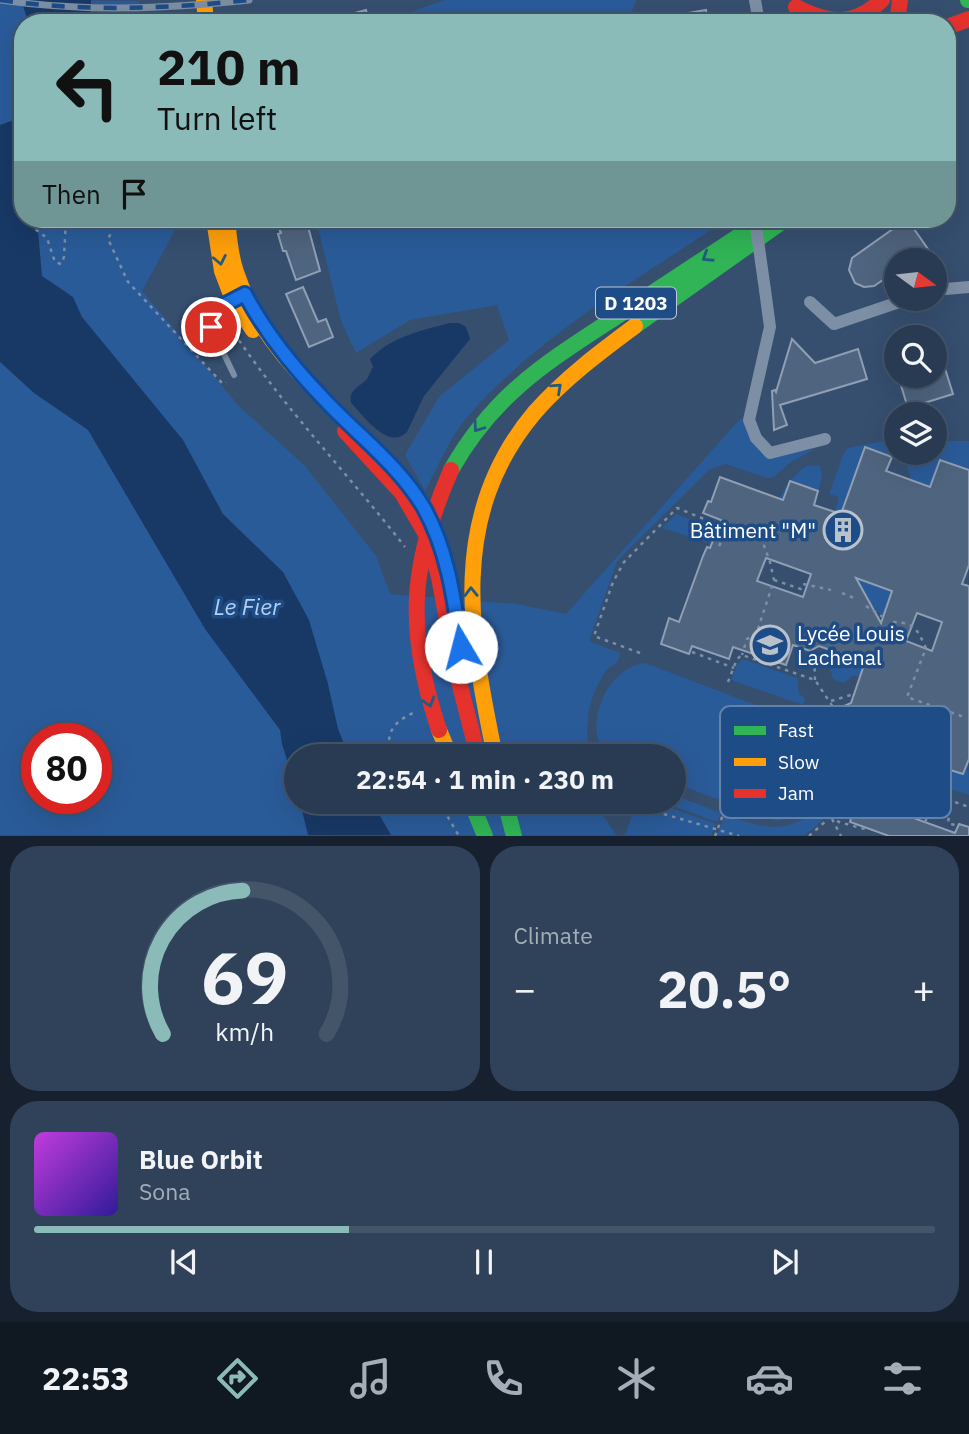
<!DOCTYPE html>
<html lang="en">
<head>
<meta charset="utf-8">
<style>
	body { margin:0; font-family:"IBM Plex Sans",sans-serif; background:#30425a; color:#f1f3f6; height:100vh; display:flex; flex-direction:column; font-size:26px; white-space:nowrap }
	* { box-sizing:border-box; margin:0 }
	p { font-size:23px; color:#a5adb8 }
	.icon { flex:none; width:38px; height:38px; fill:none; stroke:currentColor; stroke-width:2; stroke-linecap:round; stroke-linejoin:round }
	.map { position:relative; height:836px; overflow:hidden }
	.panel { display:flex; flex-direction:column; gap:10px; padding:10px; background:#16202e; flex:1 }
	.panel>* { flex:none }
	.banner { position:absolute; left:14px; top:14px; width:942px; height:214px; border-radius:28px; box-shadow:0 7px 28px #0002,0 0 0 2px #44556a; background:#8bbbb9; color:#111; overflow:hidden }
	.needle { width:46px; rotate:105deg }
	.buttons { position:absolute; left:884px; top:248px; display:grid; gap:14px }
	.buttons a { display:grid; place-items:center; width:63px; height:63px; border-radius:50%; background:#283b53; box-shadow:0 7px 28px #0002,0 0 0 2px #44556a; font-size:35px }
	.speed { position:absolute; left:21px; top:723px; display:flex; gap:14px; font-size:35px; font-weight:700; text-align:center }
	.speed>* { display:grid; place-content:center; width:91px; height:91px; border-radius:50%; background:#283b53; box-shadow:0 7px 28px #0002,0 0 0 2px #44556a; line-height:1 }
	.speed .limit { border:10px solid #d22; background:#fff; color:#111 }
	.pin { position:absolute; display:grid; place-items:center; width:60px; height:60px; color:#fff; margin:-30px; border:4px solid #fff; border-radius:50%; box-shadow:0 2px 7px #0007 }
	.me { position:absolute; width:77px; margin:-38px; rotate:352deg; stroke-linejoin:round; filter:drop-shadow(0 0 5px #0008) }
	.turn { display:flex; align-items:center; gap:24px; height:147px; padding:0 28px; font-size:32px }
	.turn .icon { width:91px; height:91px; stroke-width:2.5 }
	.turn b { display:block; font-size:49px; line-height:60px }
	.then { display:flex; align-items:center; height:66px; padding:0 28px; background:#0003; gap:14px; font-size:26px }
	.big { font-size:52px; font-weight:700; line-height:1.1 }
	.panel .card { flex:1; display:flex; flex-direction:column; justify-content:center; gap:10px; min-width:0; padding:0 24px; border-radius:28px; background:#30425a }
	.panel .dial { align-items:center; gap:0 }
	.dial svg { height:182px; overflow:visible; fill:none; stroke:#44556a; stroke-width:7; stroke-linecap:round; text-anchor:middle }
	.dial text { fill:#f1f3f6; stroke:none }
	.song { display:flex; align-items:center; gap:21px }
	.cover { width:84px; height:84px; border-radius:10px; background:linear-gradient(135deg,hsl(290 70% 55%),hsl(250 70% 35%)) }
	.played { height:7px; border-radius:4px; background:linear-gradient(90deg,#8bbbb9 35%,#44556a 35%) }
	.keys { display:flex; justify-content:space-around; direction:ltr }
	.heat { display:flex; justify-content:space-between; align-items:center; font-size:38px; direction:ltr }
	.panel .tiles { flex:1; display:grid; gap:10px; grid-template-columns:1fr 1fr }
	.card:last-child { grid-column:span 2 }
	.trip { position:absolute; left:284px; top:744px; width:402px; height:70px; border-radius:35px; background:#283b53; box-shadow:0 7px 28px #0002,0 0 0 2px #44556a; font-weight:700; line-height:70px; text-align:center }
	.tab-bar { display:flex; height:112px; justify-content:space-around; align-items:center; background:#101821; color:#a5adb8 }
	.tab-bar .icon { width:49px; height:49px }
	.tab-bar .active { color:#8bbbb9 }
	.tab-bar b { font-size:32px; color:#f1f3f6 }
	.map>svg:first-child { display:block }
	.green { fill:#2a5b99; fill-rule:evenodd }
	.water { fill:#183966 }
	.building { fill:#4f647e; stroke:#909fb3; stroke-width:2; fill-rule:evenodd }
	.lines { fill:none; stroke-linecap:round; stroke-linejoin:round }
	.path { stroke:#7d8fa5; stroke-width:2.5; stroke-dasharray:3.5 5; stroke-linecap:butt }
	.lane { stroke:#7d8fa5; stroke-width:6 }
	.street { stroke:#7d8fa5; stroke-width:12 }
	.fast { stroke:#30b455; stroke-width:16 }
	.slow { stroke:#ff9f0a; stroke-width:16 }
	.jam { stroke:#e5322d; stroke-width:16 }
	.rail-casing { stroke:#7d8fa4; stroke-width:7 }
	.rail { stroke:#1e4c87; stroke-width:4.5; stroke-dasharray:13; stroke-linecap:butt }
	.street-bridge { stroke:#7d8fa5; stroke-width:12 }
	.jam-bridge { stroke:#e5322d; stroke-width:16 }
	.oneway { stroke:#215c80 }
	.route-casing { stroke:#114b97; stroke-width:18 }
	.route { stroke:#1a73e8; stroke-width:12 }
	.labels { text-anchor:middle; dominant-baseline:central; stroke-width:7; stroke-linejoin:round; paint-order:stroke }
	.shield { fill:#1e4c87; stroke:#bcc9db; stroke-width:2 }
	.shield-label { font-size:19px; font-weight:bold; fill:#fff }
	.poi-label { font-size:21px; fill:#fff; stroke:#1e4c87; text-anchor:end }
	.water-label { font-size:23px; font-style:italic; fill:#b3d0f2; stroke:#1e4c87 }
	.key { fill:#1e4c87; stroke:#6282ab; stroke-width:2 }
	.key-label { font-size:19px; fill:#fff }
</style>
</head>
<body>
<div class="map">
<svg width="969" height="836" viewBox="0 0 969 836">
	<rect width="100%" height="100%" fill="#364f6f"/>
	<!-- green -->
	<path class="green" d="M0,0L139,1L140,23H23V219H181L142,291L239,406L305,466L376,556L390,594L516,604L566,614L741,418L768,455L815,449L789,463L774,477L767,478L726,464L710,469L617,561L589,641L620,653C619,664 614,664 607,669C604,672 603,676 601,679C586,704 585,728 590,756H296V802H598L599,809L616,835H0ZM37,738H96V798H37Z
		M445,0H636L628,23H381Z
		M316,219H617L659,221L662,219H727C638,280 534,337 464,421C448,441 437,469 425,491L405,455L439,397L509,340L497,305L410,320L356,353L341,321Z
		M884,441L894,448L892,457L865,448L846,500L854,519L835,512L839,497L829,494L844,453L848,448Z
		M935,441H969V470L940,460L930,487L912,481L904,460L906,453H934Z
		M806,466H820L822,477L818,491L789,482L768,541L766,537C777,507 779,486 806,466Z
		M676,514L715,529L710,543L662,528Z
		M848,575L892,591L883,616C869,605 861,589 848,575Z
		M836,652L865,662L860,677L853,675L844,683L833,679L830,668Z
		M743,659L797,678L799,694L805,698L803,705L731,680L737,665Z
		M645,663L813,727C838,760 818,814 777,821L674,783V756H607C581,727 607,667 645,663Z
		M937,760L949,765L950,770L963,774L965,770H969V795L930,782Z
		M674,795L721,813L717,822L662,802H674Z
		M637,802H654L716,824L711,835H625Z
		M812,812L821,818L823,816V820L805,835H717L725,815C757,826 785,836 812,812Z"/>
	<!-- water -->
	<path class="water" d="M21,0H91L90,23H31L28,21Z
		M23,84V219H37L42,276L73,297L82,317L183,440L223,514L283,572L309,620L328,684L338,729L349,756H296V788L282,744L280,730L205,629L88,430L34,393L0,362V125L14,120Z
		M450,323H459L466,327L470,339L424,396L407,432C388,451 364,416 351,403C348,389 359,388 367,379C368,378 372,368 373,367L370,359C391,337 422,330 450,323Z
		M300,802H372L391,835H308Z"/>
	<!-- building -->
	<path class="building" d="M366,10L369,23H333L332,19Z
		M706,10L708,23H666L665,17Z
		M299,219H306L320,271L296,280L286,251H283L278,234L281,233L278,226Z
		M907,219L928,249L911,261H896V271L874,286L864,287L855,283L849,270L852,258Z
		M303,287L318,322L326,319L333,337L309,347L286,294Z
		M792,339L815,363L858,349L867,379L780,405L787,425L774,430L772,391L775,390L776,392Z
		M937,343L953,394L908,408L898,376H934V344Z
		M865,447L892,457L886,471L930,487L940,460L969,470V565L962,584L969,586V759L963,774L950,770L942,744L930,781L925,782L920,796L922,800L916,819L955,833L959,824L969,827V836H889L850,822L853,812L861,808L871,779L886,785L900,746L866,734L858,739L851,738L848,734L852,721L840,717L842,707L851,703L865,662L819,646L810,651L793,645L786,665L733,647L729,659L692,646L689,654L661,644L669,618L679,622L703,556L707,547L710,548L721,520L703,513L708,501L711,502L720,477L783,500L790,481L818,491L814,505L841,514ZM766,558L811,574L803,597L757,581ZM856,578L892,591L881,623ZM917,613L942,622L932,651L906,641Z"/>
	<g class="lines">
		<!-- path -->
		<path class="path" d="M22,219L47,238L55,262L61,264L64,257L66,219
			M118,219L108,239L128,282L223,384L226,382
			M225,319C277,401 346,471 405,547
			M719,546L729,529L762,540L770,562L774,580L756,635L747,639L742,655
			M774,580L801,589L803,584L831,590
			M842,593L854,598
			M866,606L883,617
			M893,622C915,623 917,629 926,648L907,697L964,717
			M814,651L815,680
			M692,652L734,668
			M640,653L594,636L613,582L624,562L677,508L729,529
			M728,682L737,659L742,655L815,680L833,707L847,739L865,770L887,778
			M831,701L854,694
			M394,756C381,735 396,719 416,712
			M923,791L969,807
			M951,801L948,823L958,826
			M439,802L459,836
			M623,802L739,836
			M830,816L839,822L868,830
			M832,819L841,836
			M925,822L937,796
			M715,836L724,812
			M809,836L826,821L865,770L873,736"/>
		<!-- lane -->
		<path class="lane" d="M231,302L218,308L211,327L234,375"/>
		<!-- street -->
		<path class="street" d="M755,0L759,23
			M765,290L770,327L749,420L756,438L770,453L825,439
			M934,290L969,287
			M810,302L834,324L908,299"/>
		<!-- fast -->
		<path class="fast" d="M968,0H969
			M635,326L786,219
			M451,470C495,392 549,361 622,313C665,285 708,256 751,228
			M471,802L485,836
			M505,802L514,836"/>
		<!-- slow -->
		<path class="slow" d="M204,0L206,23
			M214,219L222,271L233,300L253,330
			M227,219C229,237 230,255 236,272C257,338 313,389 362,436
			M439,730L450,756
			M495,756C470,635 447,516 535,412C564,379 600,352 635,326"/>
		<!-- jam -->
		<path class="jam" d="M796,7C829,24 854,27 882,0
			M897,23L900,0
			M947,27L969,19
			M345,431L402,493L427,536L439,577L457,674L478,756"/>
		<defs>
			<path id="rail" d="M0,0C84,12 165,9 249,0"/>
		</defs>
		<!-- rail casing -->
		<use href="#rail" class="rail-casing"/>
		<!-- rail -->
		<use href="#rail" class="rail"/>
		<!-- street-bridge -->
		<path class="street-bridge" d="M755,219L765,290"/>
		<!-- jam-bridge -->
		<path class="jam-bridge" d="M439,730C406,631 409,566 451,470"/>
	</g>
	<!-- one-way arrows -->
	<defs><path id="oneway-chevron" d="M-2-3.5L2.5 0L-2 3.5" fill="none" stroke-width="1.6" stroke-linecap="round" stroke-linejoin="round" transform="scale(1.75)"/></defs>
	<g class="oneway">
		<use href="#oneway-chevron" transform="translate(707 257) rotate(147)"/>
		<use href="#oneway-chevron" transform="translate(220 260) rotate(79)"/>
		<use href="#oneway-chevron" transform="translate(557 388) rotate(-42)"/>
		<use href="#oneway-chevron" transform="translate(478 427) rotate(126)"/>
		<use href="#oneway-chevron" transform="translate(471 592) rotate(-91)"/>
		<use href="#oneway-chevron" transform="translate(429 702) rotate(73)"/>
	</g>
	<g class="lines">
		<defs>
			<path id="route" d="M211,327L218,308L245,294C265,332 293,367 322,397C356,434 398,464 424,508C448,551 454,599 461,647"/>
		</defs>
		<!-- route casing -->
		<use href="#route" class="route-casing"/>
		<!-- route -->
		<use href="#route" class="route"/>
	</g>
	<!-- icons -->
	<defs>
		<symbol id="building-ring" viewBox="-11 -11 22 22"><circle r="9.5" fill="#1e4c87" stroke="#b9c1cd" stroke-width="1.5"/><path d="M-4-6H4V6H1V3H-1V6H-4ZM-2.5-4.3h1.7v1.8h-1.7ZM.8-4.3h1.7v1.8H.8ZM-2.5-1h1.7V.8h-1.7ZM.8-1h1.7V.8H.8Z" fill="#b9c1cd"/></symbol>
		<symbol id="school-ring" viewBox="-11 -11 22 22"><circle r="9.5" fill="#1e4c87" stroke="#b9c1cd" stroke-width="1.5"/><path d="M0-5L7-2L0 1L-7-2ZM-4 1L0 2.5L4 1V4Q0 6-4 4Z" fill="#b9c1cd"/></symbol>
	</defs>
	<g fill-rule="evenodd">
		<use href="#building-ring" x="821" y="508" width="44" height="44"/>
		<use href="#school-ring" x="748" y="623" width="44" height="44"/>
	</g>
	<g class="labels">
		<!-- shield labels -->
		<rect class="shield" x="596" y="287.5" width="80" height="31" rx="5"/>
		<g class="shield-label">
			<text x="636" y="303">D 1203</text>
		</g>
		<!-- poi labels -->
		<g class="poi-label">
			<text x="816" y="530">Bâtiment "M"</text>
			<text x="797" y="633" text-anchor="start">Lycée Louis<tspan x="797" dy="24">Lachenal</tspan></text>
		</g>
		<!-- water labels -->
		<g class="water-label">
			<text x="247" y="606">Le Fier</text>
		</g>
	</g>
	<!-- legend -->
	<rect x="720" y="706" width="231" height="112" rx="10" class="key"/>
	<rect x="734" y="726" width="32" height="9" fill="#30b455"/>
	<rect x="734" y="758" width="32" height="8" fill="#ff9f0a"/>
	<rect x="734" y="789" width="32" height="9" fill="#e5322d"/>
	<g class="key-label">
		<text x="778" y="737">Fast</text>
		<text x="778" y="769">Slow</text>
		<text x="778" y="800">Jam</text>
	</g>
</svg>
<div class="buttons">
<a><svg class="needle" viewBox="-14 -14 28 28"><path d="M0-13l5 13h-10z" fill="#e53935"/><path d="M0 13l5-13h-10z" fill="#a5adb8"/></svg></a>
<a><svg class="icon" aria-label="search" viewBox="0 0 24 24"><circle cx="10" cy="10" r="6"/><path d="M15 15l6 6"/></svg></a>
<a><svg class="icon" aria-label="layers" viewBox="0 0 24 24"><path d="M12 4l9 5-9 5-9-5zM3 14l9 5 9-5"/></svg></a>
</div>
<div class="speed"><div class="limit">80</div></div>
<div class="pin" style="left:211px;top:327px;background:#d93025"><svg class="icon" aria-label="arrive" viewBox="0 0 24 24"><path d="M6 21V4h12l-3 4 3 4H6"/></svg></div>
<svg class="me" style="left:461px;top:647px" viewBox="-20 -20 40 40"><circle r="19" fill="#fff"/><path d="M0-13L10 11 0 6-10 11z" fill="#1a73e8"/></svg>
<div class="trip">22:54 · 1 min · 230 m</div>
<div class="banner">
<div class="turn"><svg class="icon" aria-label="left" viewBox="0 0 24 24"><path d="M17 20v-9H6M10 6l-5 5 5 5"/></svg><div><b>210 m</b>Turn left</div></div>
<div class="then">Then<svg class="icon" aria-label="arrive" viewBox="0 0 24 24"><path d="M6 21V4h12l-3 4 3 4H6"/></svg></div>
</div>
</div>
<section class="panel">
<div class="tiles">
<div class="card dial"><svg viewBox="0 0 100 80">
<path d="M14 69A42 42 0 1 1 86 69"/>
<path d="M14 69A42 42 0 0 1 49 6" stroke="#8bbbb9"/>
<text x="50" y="56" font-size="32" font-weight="700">69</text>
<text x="50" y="72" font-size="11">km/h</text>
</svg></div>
<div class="card"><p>Climate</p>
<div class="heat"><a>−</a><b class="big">20.5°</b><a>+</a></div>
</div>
<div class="card">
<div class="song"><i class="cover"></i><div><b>Blue Orbit</b><p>Sona</p></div></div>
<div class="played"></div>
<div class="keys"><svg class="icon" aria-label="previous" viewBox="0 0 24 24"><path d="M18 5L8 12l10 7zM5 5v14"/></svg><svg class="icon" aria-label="pause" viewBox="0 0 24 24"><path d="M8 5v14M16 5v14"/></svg><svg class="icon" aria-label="next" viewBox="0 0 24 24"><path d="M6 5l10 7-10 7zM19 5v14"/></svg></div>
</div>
</div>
</section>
<nav class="tab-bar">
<b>22:53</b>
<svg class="icon active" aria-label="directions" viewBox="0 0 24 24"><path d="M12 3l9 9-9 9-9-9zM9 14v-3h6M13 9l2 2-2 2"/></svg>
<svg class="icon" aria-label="music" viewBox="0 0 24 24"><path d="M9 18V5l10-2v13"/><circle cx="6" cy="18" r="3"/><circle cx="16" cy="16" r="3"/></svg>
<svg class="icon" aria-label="phone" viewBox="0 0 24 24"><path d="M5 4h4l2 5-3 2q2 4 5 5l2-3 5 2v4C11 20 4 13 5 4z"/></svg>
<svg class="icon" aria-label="climate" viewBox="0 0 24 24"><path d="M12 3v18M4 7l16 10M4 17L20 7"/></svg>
<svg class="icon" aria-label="car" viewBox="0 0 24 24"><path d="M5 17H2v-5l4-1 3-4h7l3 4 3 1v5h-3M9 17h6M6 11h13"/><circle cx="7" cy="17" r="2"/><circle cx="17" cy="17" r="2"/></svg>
<svg class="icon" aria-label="filters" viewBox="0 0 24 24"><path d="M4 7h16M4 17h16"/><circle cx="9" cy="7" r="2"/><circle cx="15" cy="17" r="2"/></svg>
</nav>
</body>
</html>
